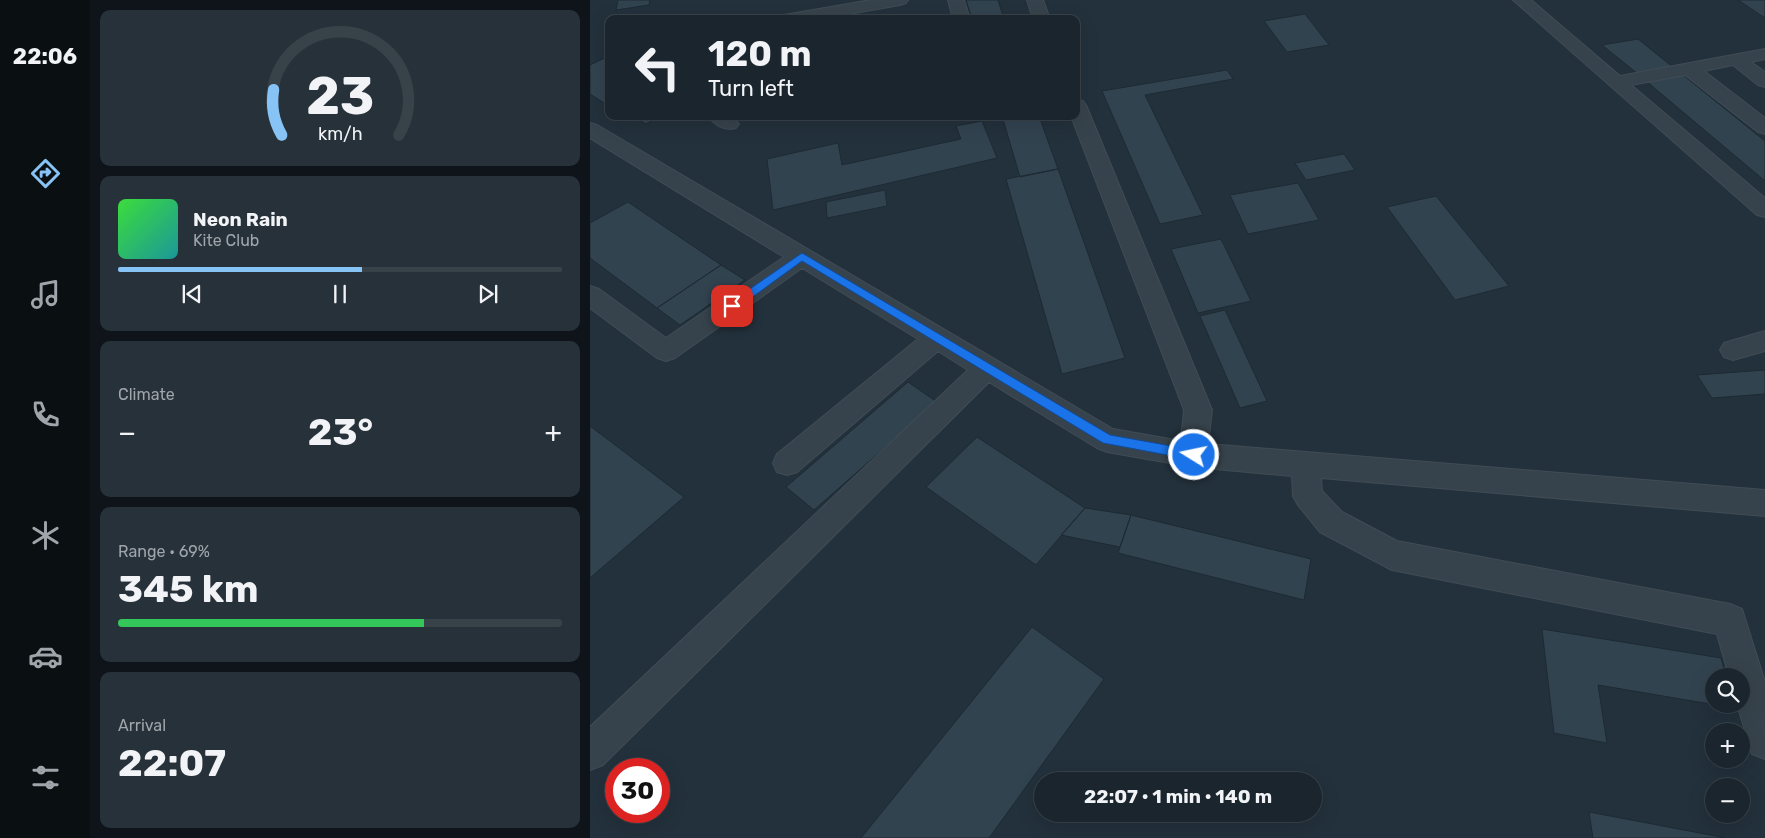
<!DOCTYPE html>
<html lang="en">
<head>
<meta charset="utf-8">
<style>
	body { margin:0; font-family:Rubik,sans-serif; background:#273139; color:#f1f3f6; height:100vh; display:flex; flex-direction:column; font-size:19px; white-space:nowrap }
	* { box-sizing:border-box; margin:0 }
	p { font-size:16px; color:#9fa5aa }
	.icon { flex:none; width:28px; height:28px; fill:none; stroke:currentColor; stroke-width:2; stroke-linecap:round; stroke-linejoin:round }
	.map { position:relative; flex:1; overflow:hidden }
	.drawer { display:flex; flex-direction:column; gap:10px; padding:10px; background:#0e1419; width:500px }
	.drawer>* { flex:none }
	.hud { position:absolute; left:15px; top:15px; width:475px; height:105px; border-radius:10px; box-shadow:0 5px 20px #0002,0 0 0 1px #384249; background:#1a252d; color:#f1f3f6; overflow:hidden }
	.tools { position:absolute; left:1115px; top:668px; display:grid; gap:10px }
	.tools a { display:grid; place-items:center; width:45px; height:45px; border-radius:50%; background:#1a252d; box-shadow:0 5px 20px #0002,0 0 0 1px #384249; font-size:25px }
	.speed { position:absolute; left:15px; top:758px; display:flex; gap:10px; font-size:25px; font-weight:700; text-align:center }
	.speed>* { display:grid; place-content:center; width:65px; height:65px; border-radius:50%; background:#1a252d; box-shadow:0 5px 20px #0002,0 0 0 1px #384249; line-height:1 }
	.speed .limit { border:8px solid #d22; background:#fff; color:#111 }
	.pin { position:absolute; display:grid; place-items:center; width:42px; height:42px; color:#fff; margin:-21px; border-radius:10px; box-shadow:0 2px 8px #0006 }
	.me { position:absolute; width:55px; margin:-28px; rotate:280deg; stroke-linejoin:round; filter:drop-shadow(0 0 4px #0008) }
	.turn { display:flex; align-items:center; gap:18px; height:105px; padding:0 20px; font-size:22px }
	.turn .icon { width:65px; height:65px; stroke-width:2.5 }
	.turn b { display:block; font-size:35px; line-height:42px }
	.big { font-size:38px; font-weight:700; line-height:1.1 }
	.drawer .card { flex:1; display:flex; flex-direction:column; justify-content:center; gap:8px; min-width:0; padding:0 18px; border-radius:10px; background:#273139 }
	.drawer .dial { align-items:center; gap:0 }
	.dial svg { height:130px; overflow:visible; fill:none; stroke:#384249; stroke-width:7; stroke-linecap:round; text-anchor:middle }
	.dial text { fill:#f1f3f6; stroke:none }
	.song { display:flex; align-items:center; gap:15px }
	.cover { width:60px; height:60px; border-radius:8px; background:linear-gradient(135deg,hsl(120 70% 55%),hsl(180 70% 35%)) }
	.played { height:5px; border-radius:2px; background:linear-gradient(90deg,#88c3f6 55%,#384249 55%) }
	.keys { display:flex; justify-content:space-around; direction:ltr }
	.heat { display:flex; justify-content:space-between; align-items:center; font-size:28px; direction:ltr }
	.charge { height:8px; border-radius:4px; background:linear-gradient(90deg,#34c759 69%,#384249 0) }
	.trip { position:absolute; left:444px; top:772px; width:288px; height:50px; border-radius:25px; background:#1a252d; box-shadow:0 5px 20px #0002,0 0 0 1px #384249; font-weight:700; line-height:50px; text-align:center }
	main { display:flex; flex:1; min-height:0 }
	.tabs { display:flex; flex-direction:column; width:90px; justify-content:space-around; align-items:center; background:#0a0f12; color:#9fa5aa }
	.tabs .icon { width:35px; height:35px }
	.tabs .current { color:#88c3f6 }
	.tabs b { font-size:22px; color:#f1f3f6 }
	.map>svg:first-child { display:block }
	.building { fill:#324350; stroke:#1e2a33 }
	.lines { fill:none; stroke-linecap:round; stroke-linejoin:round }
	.minor-casing { stroke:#404c55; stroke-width:2 }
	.minor { fill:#37434c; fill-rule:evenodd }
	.route { fill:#1a73e8; stroke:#114b97 }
</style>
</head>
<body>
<main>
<nav class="tabs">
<b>22:06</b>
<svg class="icon current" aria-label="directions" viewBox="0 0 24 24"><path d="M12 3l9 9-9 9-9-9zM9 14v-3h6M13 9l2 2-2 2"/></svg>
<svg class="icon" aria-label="music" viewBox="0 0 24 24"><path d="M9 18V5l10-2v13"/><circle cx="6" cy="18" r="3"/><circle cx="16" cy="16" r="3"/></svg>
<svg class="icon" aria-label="phone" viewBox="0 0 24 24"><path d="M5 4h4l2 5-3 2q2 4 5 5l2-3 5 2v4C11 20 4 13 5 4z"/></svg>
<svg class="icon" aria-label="climate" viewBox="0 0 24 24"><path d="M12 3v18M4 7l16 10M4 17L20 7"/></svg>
<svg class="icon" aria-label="car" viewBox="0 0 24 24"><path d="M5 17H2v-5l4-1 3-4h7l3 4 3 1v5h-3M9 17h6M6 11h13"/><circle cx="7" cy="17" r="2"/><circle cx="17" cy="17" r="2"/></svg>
<svg class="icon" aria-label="filters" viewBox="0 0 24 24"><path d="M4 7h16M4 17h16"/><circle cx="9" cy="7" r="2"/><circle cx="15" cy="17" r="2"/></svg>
</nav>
<section class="drawer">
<div class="card dial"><svg viewBox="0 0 100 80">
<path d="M14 69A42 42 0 1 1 86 69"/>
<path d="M14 69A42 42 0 0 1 9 41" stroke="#88c3f6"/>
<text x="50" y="56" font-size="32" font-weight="700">23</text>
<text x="50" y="72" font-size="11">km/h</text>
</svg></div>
<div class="card">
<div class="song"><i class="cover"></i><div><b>Neon Rain</b><p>Kite Club</p></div></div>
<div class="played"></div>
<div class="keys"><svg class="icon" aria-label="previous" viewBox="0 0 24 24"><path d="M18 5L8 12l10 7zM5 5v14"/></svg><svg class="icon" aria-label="pause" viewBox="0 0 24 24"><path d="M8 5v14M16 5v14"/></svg><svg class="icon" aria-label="next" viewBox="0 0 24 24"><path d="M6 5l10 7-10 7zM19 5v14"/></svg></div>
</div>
<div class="card"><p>Climate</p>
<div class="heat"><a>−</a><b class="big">23°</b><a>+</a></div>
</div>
<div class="card"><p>Range · 69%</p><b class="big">345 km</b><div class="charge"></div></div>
<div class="card"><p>Arrival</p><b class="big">22:07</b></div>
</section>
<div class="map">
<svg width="1175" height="838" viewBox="0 0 1175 838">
	<rect width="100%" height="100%" fill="#23313c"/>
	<!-- building -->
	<path class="building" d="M28,0H60L59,5L26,10Z
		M376,0H408L414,19H382Z
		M1148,0H1175V18Z
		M715,14L739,45L697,52L674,21Z
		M1048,39L1084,68L1048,74L1012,45Z
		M19,56V106L0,94V65Z
		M637,70L643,79L555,95L613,215L570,224L512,91Z
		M1093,75L1175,141V181L1056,81Z
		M42,116H71L56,124Z
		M412,116H449L468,169L430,177Z
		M392,121L407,158L183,210L177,159L248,143L252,165L371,139L366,126Z
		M754,154L765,170L716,180L705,163Z
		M468,169L535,358L472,374L416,179Z
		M708,183L729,220L658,234L640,195Z
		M295,190L297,206L237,218L236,202Z
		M846,196L919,286L865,300L797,207Z
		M38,202L131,265L67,308L0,258V223Z
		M631,239L661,301L608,313L581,249Z
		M131,265L155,280L90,325L67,308Z
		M635,310L677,401L650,408L610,316Z
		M1175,370V394L1122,398L1107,375Z
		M318,382L347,402L224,510L196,487Z
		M0,426L94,497L0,578Z
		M387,437L495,508L446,565L336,487Z
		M495,508L541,515L530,547L471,535Z
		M541,515L721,559L714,600L528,553Z
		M442,627L514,679L399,838H271Z
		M952,629L1131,658L1136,676H1124V704H1143L1144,708L1008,685L1017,743L964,733Z
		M999,812L1136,838H1003Z"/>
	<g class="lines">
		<defs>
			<path id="minor" d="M281,0H318L316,3L310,5L231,19H192L194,15L200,14Z
				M358,0H374L380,19H363Z
				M437,0H453L460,19H443Z
				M923,0H941L1030,76L1175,49V59L1161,62L1175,72V87L1168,85L1143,65L1114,71L1175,118V134L1168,132L1095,75L1041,85L1175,198V217L1167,215Z
				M486,99L493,101L496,105L622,410L618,444L1175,490V516L731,478L732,491L752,512L807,541L1140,604L1152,609L1175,682V759L1162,754L1147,704H1151V676H1139L1127,634L802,570L730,532L708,505L703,496L702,476L603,467L517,452L507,448L399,382L13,765L0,770V727L378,370L348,351L207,472L197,475L187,472L183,463L187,454L328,339L212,268L85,358L76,361L67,358L0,308V286L9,289L76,338L194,257L0,138V123L7,125L523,429L591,441L594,410L481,116H486Z
				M118,116H141L149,124L146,128C135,131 125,126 118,116Z
				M1175,331V351L1143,360L1134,357L1130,350L1134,343Z"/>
		</defs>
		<!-- minor casing -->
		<use href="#minor" class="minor-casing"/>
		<!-- minor -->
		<use href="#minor" class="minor"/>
	</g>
	<!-- route -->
	<path class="route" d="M212,253L520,435L604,450L608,451L609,455L608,459L604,460L513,443L212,261L146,309H138V304Z"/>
</svg>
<div class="tools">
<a><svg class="icon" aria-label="search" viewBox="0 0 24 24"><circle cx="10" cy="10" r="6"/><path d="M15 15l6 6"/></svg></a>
<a>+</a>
<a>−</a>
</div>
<div class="speed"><div class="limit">30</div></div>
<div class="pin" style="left:142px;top:306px;background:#d93025"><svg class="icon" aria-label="arrive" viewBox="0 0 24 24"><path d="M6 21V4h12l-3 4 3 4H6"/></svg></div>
<svg class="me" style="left:604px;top:455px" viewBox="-20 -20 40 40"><circle r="17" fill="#1a73e8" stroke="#fff" stroke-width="3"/><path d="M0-11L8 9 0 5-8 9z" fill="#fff"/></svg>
<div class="trip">22:07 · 1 min · 140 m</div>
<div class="hud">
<div class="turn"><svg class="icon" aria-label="left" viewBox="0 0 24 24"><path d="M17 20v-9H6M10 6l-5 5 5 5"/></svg><div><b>120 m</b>Turn left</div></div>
</div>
</div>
</main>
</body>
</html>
